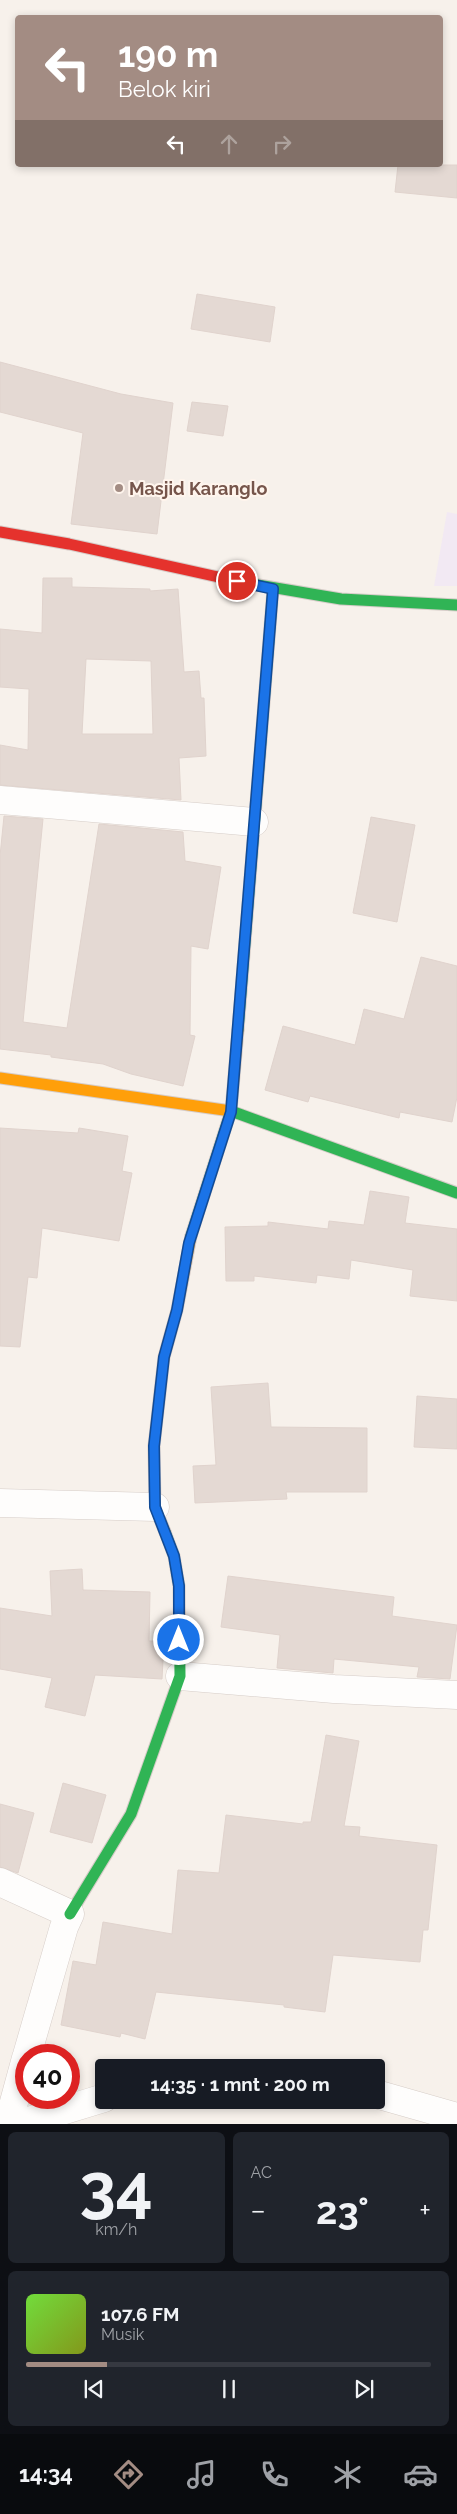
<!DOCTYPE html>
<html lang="id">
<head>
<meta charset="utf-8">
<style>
	body { margin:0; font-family:Raleway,sans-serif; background:#20242c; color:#f1f3f6; height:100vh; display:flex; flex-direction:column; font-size:19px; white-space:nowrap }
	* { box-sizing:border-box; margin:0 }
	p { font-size:16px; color:#9ea1a6 }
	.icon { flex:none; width:28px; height:28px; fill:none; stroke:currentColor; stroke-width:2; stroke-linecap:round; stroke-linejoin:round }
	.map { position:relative; height:2124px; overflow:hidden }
	.sheet { display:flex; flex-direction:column; gap:8px; padding:8px; background:#0d0f14; flex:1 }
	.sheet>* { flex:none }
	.hud { position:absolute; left:15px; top:15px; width:428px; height:152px; border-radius:5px; box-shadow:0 2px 8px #0003; background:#a38c83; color:#fff; overflow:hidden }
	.speed { position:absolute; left:15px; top:2044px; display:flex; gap:10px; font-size:25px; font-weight:700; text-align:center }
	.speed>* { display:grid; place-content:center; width:65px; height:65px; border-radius:50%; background:#171b24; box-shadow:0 2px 8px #0003; line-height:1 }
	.speed .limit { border:8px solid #d22; background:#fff; color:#111 }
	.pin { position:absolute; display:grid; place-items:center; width:42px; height:42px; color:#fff; margin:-21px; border:2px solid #fff; border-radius:50%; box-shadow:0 1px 5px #0007 }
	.me { position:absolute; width:55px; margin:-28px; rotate:0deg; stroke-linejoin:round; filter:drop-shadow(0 0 4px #0008) }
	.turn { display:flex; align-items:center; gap:18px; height:105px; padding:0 20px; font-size:22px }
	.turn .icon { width:65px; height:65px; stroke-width:2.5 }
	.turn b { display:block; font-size:35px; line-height:42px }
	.lanes { display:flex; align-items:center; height:48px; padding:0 20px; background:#0003; justify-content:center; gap:25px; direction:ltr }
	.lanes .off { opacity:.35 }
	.big { font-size:38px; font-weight:700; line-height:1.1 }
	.sheet .widget { flex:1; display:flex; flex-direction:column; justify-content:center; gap:8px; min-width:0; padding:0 18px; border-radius:8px; background:#20242c }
	.sheet .dial { align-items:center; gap:0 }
	.dial b { font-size:65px; line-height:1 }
	.song { display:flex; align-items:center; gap:15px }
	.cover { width:60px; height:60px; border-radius:8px; background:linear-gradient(135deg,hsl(100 70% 55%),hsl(70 70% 35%)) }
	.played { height:5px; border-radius:2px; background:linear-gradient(90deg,#a38c83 20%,#363941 20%) }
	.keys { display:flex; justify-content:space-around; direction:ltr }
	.heat { display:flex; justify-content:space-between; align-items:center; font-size:28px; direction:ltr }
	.sheet .tiles { flex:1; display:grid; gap:8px; grid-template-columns:1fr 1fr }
	.widget:last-child { grid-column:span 2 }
	.trip { position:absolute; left:95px; top:2059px; width:290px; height:50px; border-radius:5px; background:#171b24; box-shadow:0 2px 8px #0003; font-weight:700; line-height:50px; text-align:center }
	.tabs { display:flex; height:80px; justify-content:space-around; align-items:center; background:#090b0e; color:#9ea1a6 }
	.tabs .icon { width:35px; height:35px }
	.tabs .active { color:#a38c83 }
	.tabs b { font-size:22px; color:#f1f3f6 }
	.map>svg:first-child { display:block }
	.education { fill:#f2e9f3 }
	.building { fill:#e4d9d3; stroke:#e0d3cd; fill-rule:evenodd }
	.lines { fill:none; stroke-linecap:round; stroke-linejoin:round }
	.street-casing { stroke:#d6cdc8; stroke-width:29 }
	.fast-casing { stroke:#d6ccc8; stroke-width:13 }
	.slow-casing { stroke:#d6ccc8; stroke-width:13 }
	.jam-casing { stroke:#d6ccc8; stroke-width:13 }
	.street { stroke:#fefdfc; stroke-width:28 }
	.fast { stroke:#30b455; stroke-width:11 }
	.slow { stroke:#ff9f0a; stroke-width:11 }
	.jam { stroke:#e5322d; stroke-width:11 }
	.route-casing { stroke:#114b97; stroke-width:12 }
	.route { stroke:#1a73e8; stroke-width:9 }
	.poi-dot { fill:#a38c83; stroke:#fff5ed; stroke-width:2 }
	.labels { text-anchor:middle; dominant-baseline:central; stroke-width:4; stroke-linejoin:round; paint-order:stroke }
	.poi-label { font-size:18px; font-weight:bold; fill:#76554b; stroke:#fff5ed; text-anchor:start }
</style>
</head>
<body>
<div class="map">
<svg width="457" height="2124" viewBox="0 0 457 2124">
	<rect width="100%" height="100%" fill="#f7f1eb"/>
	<!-- education -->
	<path class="education" d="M447,512L457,514V586H434Z"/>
	<!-- building -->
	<path class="building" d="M398,165H457V198L395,192Z
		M197,294L275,307L270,342L191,329Z
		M0,362L121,394L173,403L157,534L71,524L83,433L0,412Z
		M192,402L228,406L223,436L187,431Z
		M43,578H72V587L150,589V591L178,589L184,672L199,671L201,698H204L206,756L179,758L181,800L0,785V745L28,750L29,689L0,687V629L42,633ZM86,659L151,661L153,734H82Z
		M4,816L43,819L23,1022L67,1028L99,824L183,832L185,861L221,867L208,949L191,946L190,1035L195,1036L183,1086L131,1074L103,1064L51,1057V1055L0,1049V856Z
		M371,817L415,825L397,922L353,913Z
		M421,957L457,966V1097L452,1122L400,1112L399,1118L310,1096L308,1102L265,1090L283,1026L355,1045L364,1009L404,1019Z
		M0,1128L78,1133L79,1128L128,1136L122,1171L132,1173L119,1241L42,1228L37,1278L28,1277L20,1347L0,1346Z
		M370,1191L409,1197L405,1223L457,1229V1301L410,1296L413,1270L351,1260L349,1279L317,1275L316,1283L254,1276V1281H226L225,1227L268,1226V1222L328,1229L329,1221L364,1225Z
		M268,1383L271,1427L367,1428V1492H286L287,1499L195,1503L193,1466L216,1465L211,1387Z
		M417,1396L457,1399V1449L414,1447Z
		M82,1569L83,1590L150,1592L149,1641H164L162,1679L95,1675L85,1716L45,1707L52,1678L0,1669V1608L52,1616L50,1571Z
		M228,1576L394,1597L392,1616L457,1625L450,1679L417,1677L419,1667L334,1659L333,1673L277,1668L280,1635L221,1627Z
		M326,1735L359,1741L344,1826L360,1827L359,1836L437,1845L428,1930H423L420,1962L333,1955L325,2012L284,2007V2005L156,1992L145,2039L121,2033L120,2037L61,2025L73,1961L96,1965L103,1922L172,1934L178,1870L219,1873L226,1815L303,1824V1822H311Z
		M63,1783L106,1795L92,1843L50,1832Z
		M0,1804L34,1813L18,1873L0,1867Z"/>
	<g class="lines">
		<defs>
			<path id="street" d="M0,800L254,822
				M0,1503L155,1507
				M180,1676L334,1689L457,1695
				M0,1882L70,1914L64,1927L27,2055
				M376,2094L457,2117
				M8,2124L26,2058
				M19,2124L104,2098"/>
			<path id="fast" d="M241,582L341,599L457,605
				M238,1030L273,589
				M191,1236L231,1111L457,1193
				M70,1914L131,1814L180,1676L179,1586L174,1556L165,1532"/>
			<path id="slow" d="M0,1078L231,1111L238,1030
				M165,1532L155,1507L154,1446L164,1357L177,1310L191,1236"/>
			<path id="jam" d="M0,532L69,544L241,582"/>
		</defs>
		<!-- street casing -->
		<use href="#street" class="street-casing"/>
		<!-- fast casing -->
		<use href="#fast" class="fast-casing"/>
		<!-- slow casing -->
		<use href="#slow" class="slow-casing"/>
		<!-- jam casing -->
		<use href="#jam" class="jam-casing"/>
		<!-- street -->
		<use href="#street" class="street"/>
		<!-- fast -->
		<use href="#fast" class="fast"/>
		<!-- slow -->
		<use href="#slow" class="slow"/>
		<!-- jam -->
		<use href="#jam" class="jam"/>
	</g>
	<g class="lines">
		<defs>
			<path id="route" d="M179,1640V1586L174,1556L155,1507L154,1446L164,1357L177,1310L189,1243L231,1112L273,589L237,581"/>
		</defs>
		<!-- route casing -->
		<use href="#route" class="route-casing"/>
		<!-- route -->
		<use href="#route" class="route"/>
	</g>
	<!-- markers -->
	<circle class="poi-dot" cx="119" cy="488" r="5"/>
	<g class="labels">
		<!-- poi labels -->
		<g class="poi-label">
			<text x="129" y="488">Masjid Karanglo</text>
		</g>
	</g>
</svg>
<div class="speed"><div class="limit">40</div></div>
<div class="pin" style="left:237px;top:581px;background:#d93025"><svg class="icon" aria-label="arrive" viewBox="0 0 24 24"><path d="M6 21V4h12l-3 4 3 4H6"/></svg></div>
<svg class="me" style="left:179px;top:1640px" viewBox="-20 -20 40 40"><circle r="17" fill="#1a73e8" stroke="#fff" stroke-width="3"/><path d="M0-11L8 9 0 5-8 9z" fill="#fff"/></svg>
<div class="trip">14:35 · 1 mnt · 200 m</div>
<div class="hud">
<div class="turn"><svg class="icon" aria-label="left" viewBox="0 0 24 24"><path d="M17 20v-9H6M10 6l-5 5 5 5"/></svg><div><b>190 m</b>Belok kiri</div></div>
<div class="lanes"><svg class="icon" aria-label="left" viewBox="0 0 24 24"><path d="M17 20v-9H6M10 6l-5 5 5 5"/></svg><svg class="icon off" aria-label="ahead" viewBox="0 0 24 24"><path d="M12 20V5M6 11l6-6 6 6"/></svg><svg class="icon off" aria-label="right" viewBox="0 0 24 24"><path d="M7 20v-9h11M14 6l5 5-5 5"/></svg></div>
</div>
</div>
<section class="sheet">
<div class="tiles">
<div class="widget dial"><b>34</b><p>km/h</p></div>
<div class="widget"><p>AC</p>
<div class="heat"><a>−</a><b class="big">23°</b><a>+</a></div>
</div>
<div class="widget">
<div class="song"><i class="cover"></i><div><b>107.6 FM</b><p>Musik</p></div></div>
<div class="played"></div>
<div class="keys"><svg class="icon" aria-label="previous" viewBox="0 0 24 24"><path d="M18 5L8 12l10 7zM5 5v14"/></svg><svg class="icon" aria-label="pause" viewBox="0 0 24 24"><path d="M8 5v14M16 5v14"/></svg><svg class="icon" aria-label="next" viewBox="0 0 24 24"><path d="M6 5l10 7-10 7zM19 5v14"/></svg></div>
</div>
</div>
</section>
<nav class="tabs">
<b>14:34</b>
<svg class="icon active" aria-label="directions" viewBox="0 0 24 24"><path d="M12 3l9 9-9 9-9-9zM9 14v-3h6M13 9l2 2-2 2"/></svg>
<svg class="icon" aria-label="music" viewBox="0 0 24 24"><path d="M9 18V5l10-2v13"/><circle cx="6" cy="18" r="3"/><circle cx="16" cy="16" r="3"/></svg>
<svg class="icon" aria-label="phone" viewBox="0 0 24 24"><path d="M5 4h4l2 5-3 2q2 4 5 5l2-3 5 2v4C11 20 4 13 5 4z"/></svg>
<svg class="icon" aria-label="climate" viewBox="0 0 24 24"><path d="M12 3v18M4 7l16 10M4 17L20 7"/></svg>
<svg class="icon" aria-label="car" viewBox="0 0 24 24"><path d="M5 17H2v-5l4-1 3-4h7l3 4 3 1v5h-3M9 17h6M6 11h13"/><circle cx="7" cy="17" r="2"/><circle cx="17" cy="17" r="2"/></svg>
</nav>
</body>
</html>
